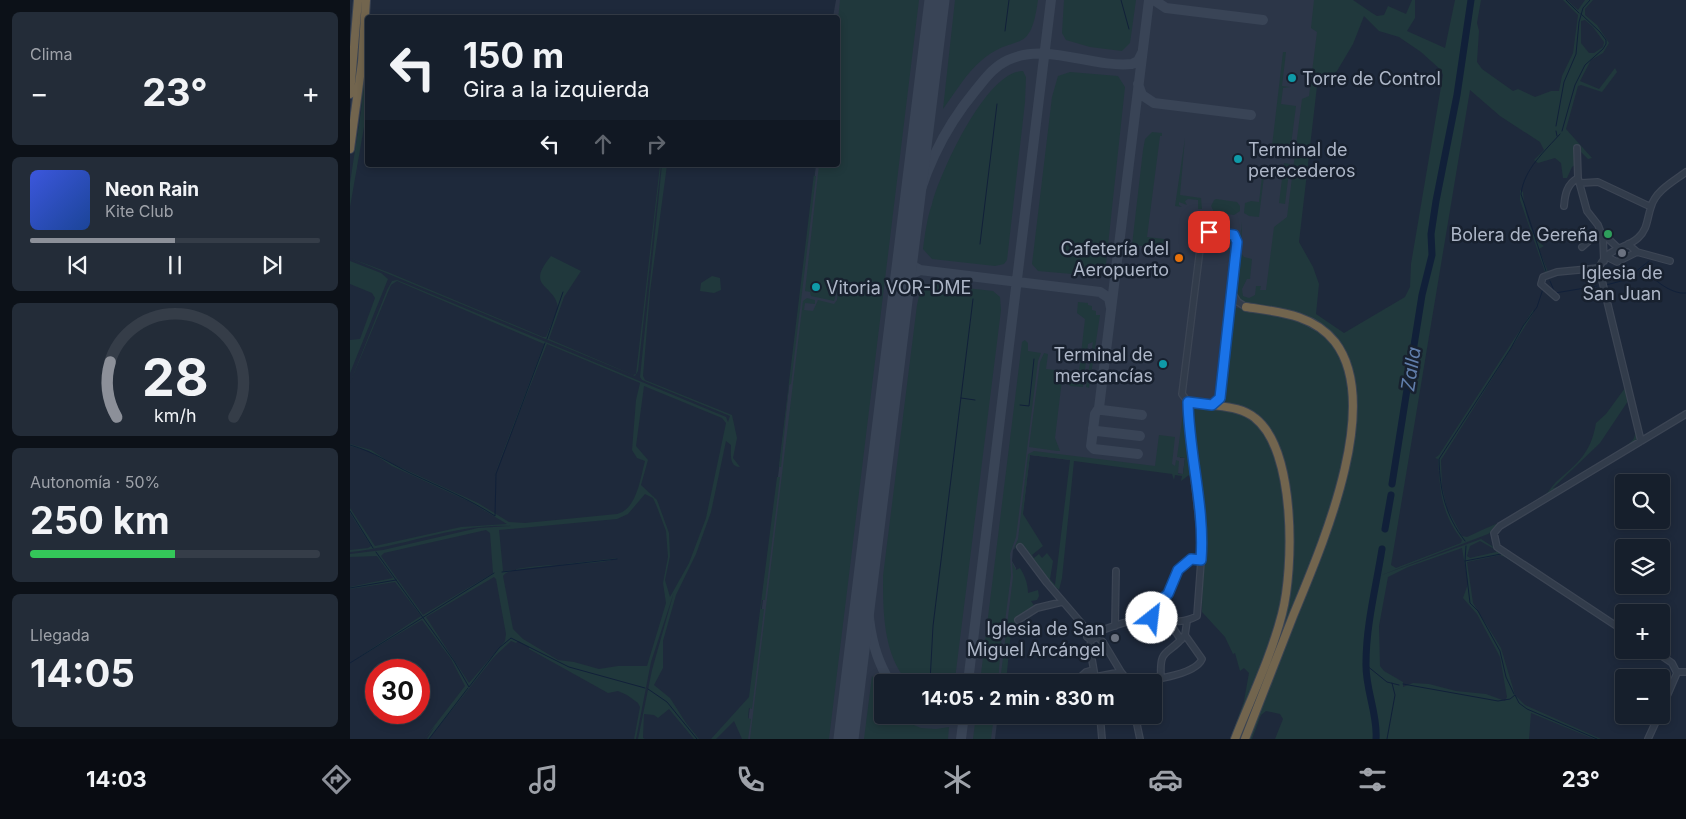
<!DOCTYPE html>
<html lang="es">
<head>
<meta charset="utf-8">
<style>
	body { margin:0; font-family:Inter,sans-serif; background:#232c38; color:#f1f3f6; height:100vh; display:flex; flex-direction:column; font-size:19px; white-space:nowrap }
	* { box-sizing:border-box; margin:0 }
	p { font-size:16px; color:#9ea2a9 }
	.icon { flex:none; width:28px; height:28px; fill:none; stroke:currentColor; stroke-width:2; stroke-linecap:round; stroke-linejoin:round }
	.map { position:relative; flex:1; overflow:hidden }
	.side { display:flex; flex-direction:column; gap:12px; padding:12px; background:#0c1118; width:350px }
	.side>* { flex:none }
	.top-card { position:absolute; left:15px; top:15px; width:475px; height:152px; border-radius:5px; box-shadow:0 2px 8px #0003,0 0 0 1px #353d48; background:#161f2c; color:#f1f3f6; overflow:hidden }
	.buttons { position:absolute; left:1265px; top:474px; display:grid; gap:10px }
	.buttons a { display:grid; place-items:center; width:55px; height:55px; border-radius:5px; background:#161f2c; box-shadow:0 2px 8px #0003,0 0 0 1px #353d48; font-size:25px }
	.speed { position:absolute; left:15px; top:659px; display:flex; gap:10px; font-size:25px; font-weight:700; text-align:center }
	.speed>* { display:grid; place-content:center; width:65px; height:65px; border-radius:50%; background:#161f2c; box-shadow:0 2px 8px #0003,0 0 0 1px #353d48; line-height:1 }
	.speed .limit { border:8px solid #d22; background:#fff; color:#111 }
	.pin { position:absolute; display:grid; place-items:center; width:42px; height:42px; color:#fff; margin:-21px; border-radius:10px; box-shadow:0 2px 8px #0006 }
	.me { position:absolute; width:55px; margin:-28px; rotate:29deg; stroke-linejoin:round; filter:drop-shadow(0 0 4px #0008) }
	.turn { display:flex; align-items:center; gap:18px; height:105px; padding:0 15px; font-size:22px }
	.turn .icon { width:65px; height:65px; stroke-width:2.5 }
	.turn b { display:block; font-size:35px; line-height:42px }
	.lanes { display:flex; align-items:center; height:48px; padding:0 15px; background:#0003; justify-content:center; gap:25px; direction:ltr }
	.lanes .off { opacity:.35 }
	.big { font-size:38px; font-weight:700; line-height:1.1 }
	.side .widget { flex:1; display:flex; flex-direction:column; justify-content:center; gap:8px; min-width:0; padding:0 18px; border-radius:8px; background:#232c38 }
	.side .dial { align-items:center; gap:0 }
	.dial svg { height:130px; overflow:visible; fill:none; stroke:#353d48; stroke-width:7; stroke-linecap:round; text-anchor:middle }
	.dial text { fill:#f1f3f6; stroke:none }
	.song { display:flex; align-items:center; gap:15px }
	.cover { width:60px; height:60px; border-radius:8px; background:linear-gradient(135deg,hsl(230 70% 55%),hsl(220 70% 35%)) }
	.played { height:5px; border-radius:2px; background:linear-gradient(90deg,#8c9099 50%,#353d48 50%) }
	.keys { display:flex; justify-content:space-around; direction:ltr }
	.heat { display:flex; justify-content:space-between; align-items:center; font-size:28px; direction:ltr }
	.charge { height:8px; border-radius:4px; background:linear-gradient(90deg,#34c759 50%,#353d48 0) }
	.trip { position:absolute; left:524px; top:674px; width:288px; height:50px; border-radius:5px; background:#161f2c; box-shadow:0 2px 8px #0003,0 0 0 1px #353d48; font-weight:700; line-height:50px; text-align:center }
	.menu { display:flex; height:80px; justify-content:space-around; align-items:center; background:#090c12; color:#9ea2a9 }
	.menu .icon { width:35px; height:35px }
	.menu .current { color:#8c9099 }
	.menu b { font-size:22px; color:#f1f3f6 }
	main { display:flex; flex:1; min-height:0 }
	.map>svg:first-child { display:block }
	.airport { fill:#2c3648 }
	.green { fill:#20383c; fill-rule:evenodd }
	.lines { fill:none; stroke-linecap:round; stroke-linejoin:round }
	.stream { stroke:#112039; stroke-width:1 }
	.river { stroke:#112039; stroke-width:7 }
	.taxiway { stroke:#394456; stroke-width:10 }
	.runway { stroke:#394456; stroke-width:25 }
	.minor-casing { stroke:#3c4554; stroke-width:8 }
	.highway-casing { stroke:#3a4352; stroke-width:10 }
	.minor { stroke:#323c4b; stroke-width:5.5 }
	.highway { stroke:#72654e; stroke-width:8 }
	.route-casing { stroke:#114b97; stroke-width:12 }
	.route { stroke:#1a73e8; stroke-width:9 }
	.culture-dot { fill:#0f9aa8; stroke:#18212f; stroke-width:2 }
	.leisure-dot { fill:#2e9e5b; stroke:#18212f; stroke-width:2 }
	.worship-dot { fill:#6b7280; stroke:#18212f; stroke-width:2 }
	.food-dot { fill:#e8710a; stroke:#18212f; stroke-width:2 }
	.labels { text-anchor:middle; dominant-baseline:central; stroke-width:5; stroke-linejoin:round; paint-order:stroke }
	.poi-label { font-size:18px; fill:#adb6c7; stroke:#18212f; text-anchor:end }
	.water-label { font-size:19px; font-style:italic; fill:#617eab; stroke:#18212f }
</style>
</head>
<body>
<main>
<section class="side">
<div class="widget"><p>Clima</p>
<div class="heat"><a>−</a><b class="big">23°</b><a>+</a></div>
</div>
<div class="widget">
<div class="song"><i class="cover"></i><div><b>Neon Rain</b><p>Kite Club</p></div></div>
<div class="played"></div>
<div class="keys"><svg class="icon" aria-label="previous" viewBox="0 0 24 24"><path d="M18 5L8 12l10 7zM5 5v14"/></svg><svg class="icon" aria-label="pause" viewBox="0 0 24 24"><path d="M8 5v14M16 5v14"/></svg><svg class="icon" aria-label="next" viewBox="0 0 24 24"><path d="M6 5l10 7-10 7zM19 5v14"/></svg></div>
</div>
<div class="widget dial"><svg viewBox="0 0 100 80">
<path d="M14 69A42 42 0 1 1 86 69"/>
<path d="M14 69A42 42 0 0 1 10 35" stroke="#8c9099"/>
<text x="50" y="56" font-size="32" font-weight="700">28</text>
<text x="50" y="72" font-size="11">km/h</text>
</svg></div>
<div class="widget"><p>Autonomía · 50%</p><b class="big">250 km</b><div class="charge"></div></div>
<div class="widget"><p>Llegada</p><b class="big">14:05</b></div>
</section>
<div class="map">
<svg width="1336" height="739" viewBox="0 0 1336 739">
	<rect width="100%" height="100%" fill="#1e293b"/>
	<!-- airport -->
	<path class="airport" d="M486,0H975L940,277L870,409L834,407V439L831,438L830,458H835L833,474L680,455L669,544L663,550L662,561L666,568L652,682H532V715H648L645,739H396L466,165H488V18L483,17Z"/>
	<!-- green -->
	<path class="green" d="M490,0H569L479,739H400L453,301L457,298L465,300V304L455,303L454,310L463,311L468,300L484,304L487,300L488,287L484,301L461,296L460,292L455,291L469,165H488V20Z
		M605,0H688C680,58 667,31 632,60C616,73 605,93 593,109Z
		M714,0H786L780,43L772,51L740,47L716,40L712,33Z
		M964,0H1003L1022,13L1027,16L1034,15L1038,6L1056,14L1062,0H1065V18L1057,31L1095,48L1105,0H1131L1127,23L1129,31L1127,62L1132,69L1163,91L1168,89L1185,97L1201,91H1209L1212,76L1223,53L1228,15L1213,0H1217L1228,10L1235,0H1243L1235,9V15L1247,25L1259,43L1253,53L1241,60L1230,81L1249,89L1265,68L1267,72L1252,92L1231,85L1228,86L1216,129L1242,158L1238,159L1231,152H1226L1225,165L1222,167L1217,178H1213L1211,163L1205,158L1188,163L1184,160L1194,150L1190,142L1150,116L1120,90L1041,565L1046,568L1111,543L1112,540C1091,513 1090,491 1088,459L1085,458L1089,455L1183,310L1184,312L1091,460L1092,486L1097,508L1112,536L1117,537C1142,525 1172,515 1193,497C1198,493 1201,487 1206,482C1228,463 1241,453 1246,423L1256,414L1275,388L1261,326L1288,438L1282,445L1154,522L1138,534L1029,576L1131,539L1274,632L1155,557L1150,555L1117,562L1123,603L1151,648L1165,695L1175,705L1251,739H1244L1181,713L1179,739H925L933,719L930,714L916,711L911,715L902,739H899L985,520L999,463L1006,388L1000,362L993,348L972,325L947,313L896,304L889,300L884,290L892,222L891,253L894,257L902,259L900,279H897L892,289L893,296L899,298L905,295L906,286H911L910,290H916L924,227L937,217L952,99L959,96L967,32L961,28ZM1014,16L1029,31L1049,37L1071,52L1091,70L1093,75L1061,264L1060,287L1055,297L994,333L966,314L969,284L963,267L949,242L967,86L987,71L1003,44ZM1235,20L1243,27L1254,42L1253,47L1244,53H1239L1231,43V21ZM1278,401C1282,410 1288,428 1284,438C1280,448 1213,488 1203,488L1250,443ZM1130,541L1146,550V552L1120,558L1117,556L1120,546ZM1112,548L1118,584L1113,598L1127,614L1150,657L1157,697L1155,701L1136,694L1106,691L1079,684L1063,683L1053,687V682L1034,671L1030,666L1029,626L1038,577L1058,567Z
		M17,36V110L0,207V183L11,111Z
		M933,52H936L932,86L940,87L933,88L931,104L946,106L940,153L915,148L916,146H922Z
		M673,71L676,77L675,102L657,260L654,264L645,266L582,259L573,249C575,234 577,218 582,204C590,173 636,71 673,71Z
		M720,72L768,76L775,87L756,264L751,272H746L745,276L688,271L682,264L702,97L708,76Z
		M802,132L812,133V136H810L797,237L814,239L813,248L782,245L793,150L795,139Z
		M835,138L830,195L851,198L852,209H848V200L838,199L835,201L837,205L829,202V205L832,207L825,206Z
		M934,163L940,164L935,204L929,203Z
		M310,165H311L288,371L285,376L0,258L40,273L193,337H196L208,308C205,283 174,289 201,256L231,271L214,297L199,339L283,375L286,374Z
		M312,165H317L300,292L293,376L295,380L382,415L387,438L383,458L390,467C379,467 381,454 381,445L376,441L361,512L346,554L326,595L313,641V668L304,685L320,698L336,723L349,739H344L319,709L308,718L304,715L294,714L293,738L295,739H288L302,670L324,592L301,662L286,739H284L290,707L288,703L277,695L268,691L258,693L179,649V647L168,641L166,643L161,641L144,657L79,739H77L85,726L74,739L115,686L101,659L72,620L0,663L71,616L45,582L0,589V587L43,578L27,556L0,557V554L33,550L128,528L161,526C106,523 54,547 0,552V550L18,548L21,546L0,513V508L25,546L111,527L157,524L120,502L42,466L19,451L0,446V444L21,450L41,463L128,503L159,522L175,523L267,514C287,509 290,479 295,461L287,458L282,450L286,400L290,383L197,344L144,476L194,344L47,281L41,285L0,383L37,290L42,281L47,280L376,417L378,422L380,416L292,380L290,377ZM294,386L372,418L376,423L356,518L339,563L320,597L315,580L320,556L319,533L307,500L291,485L298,460L286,446ZM295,494L303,498L307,507L316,531L318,557L313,583L316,603L297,666H268L249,669L224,662L208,660L173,639L163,629L153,576C166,560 247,568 268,558L153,571L149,530L267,519L278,514ZM136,530L140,533L143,573L73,615L31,556L34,553ZM144,577L146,579L156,634L155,641L119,683L76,617Z
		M465,165H468L465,166L464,176H466L441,384L439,385L431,467H429L428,474Z
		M912,176H914L909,217L899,216L894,213L895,203L901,201L909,202Z
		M1170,190L1173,192C1174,208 1180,237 1194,246L1189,249L1198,272H1195L1170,200Z
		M866,199L887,202L890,206V211L884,215L864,212L861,206L864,200Z
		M0,261L31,273L38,279L0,373V340L10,339L25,298L22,293L0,284Z
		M362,276L370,278L371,290L364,293L350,291L351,283Z
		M581,284L643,291L650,297L651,310L605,679L603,682H558C533,655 533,611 533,576L567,305L571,287Z
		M728,302L738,303V305L742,306V310L746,311V315H750L739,388L736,387L743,342L738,344L733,387L720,386L716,380L719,371H729L735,319L727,313Z
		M886,308L934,315L961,325L980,341L998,373L1000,409L990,475L979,518L892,739H888L939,595L934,471L914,423L873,405L872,400L882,310Z
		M675,340L678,343V351L691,353L688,361L666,537L660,554L661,575L654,629L652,633L648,682H630L672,342Z
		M694,353L698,354L696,369L713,371L705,438L710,451H707L679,447L690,362Z
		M834,406L837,407L848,512L849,554L842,483L839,475L831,481L832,476L825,475L824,480L822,474L724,461L712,578L709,590L707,588L704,589L669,543L663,550L668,539L678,454L684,451L805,466L809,435L825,437L822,464L825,466L826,460L829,461L828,474H833L835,458L827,457ZM680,455L720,460L705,585L700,579L703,561L697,553L692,558L689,554L684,558L682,555L693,546L673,514Z
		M842,406C863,408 885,408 904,421C922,433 927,462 930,482C937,522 939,563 931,603C921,650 899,695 882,739H880L894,701L899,673L894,668L890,671L885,653L883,654L875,637L852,612L853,514L842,453L840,407Z
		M427,477H430L415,600H412L411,609H414L402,709L399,708L398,718L401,719L398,739H392L384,721L366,739H361L399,697Z
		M662,562L666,570L670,568C675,576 678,584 678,593L688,590L689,596L687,600L681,601L685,607L675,611L669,618L670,623L661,632L656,682H650L663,577Z
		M522,676L532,695V715H550L559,723L571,728L586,729L599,727L598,739H514Z
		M626,715H644L641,739H623Z"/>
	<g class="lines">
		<!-- stream -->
		<path class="stream" d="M771,0L779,29
			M1216,0L1229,13
			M655,31L659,0
			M1206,126L1214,82L1226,54L1229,22L1233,8L1240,0
			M1206,131L1207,136
			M1212,131L1225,85L1235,65L1253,49L1256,44V40L1250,32L1231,14
			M630,244L647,104
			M1293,267C1301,278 1321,295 1336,293
			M1196,271L1171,194C1174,169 1195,151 1210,134
			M1200,281L1205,293L1247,286
			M1256,285L1275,280L1299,261
			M197,339L213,292
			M611,398L625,400
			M670,405L679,406L684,359
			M0,445C25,452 39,463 62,474C90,487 119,499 145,516L146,474L195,343
			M0,511L23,548
			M1115,541C1095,515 1090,491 1089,459L1161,348L1173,326L1187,307L1193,289
			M1116,546L1115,561L1120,603L1128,611L1150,651L1156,677L1164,694
			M26,552L104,661L119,687L149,648L161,638L219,667L295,688
			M1115,561L1151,554
			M152,572L267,559
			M0,588L46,580
			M0,663L144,573
			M1016,665L1037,682L1049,685
			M580,682L583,626L623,299
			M1053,684L1148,701L1160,699L1165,695L1169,703L1177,709L1247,739
			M298,689L317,702L347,739
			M79,739L118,688
			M1037,739L1045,695L1042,683"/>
		<!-- river -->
		<path class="river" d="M1042,484L1072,295L1082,255L1081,234L1086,201L1107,95L1121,0
			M1035,529L1041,495
			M1026,739C1028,714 1015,689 1016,663C1016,625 1026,587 1032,549"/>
		<!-- taxiway -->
		<path class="taxiway" d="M804,0L816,8L913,20
			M788,84L792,95L804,103L901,115
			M551,291L556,277L570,270
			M761,308L759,298L750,292L570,270C550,262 558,243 561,227C571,177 592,131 625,91C635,79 643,67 658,60C696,42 742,68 782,64L788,61L792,53
			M749,408L752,410L792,415
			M743,428L747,431L790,436
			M788,454L744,449L741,446L745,414L749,408L799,0
			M519,556C516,599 516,644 540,682
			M618,682L701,0
			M575,715H592
			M611,739L614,715"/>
		<!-- runway -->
		<path class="runway" d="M496,739L587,0"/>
		<defs>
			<path id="minor" d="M1227,148L1228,178L1237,211L1248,225L1253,238L1254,261
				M1231,183L1248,182L1301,207
				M1214,206C1215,194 1217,184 1228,178
				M862,232L883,235L887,243L870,398L862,405L838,402L832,394L851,241L855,234Z
				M1278,244L1287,252L1320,261
				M1232,247L1250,231L1268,248
				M1257,257L1267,262L1287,252
				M883,294L888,302L896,307
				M1206,297L1191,284L1193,277L1207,272L1249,268
				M1291,441L1249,268C1258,246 1275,250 1288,238C1298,229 1297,218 1301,207C1305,191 1324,181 1336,172
				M670,547L697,583L739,632
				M802,618L805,605L819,594L828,571L841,559L851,560
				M668,620L687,608L712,602
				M820,623L831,640
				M765,626L766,571
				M1274,631L1147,547L1144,533L1150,526L1336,414
				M746,633C759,627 788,617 802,618C820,620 830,625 847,616L852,548L842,458L838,402
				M747,637L753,642L771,672
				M741,640L747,637L746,633L743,631L739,632L737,637L741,640L740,648L745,677L771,672L779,682C796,681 845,676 852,659L835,635L837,621
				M1303,650L1322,663L1327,673L1311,710
				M1327,672H1336
				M811,677C809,646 819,656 835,635
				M729,680L745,677
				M725,682L736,672L743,670
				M750,715L752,739
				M785,715L790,739
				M1298,739L1309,715"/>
			<path id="highway" d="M0,94L8,0
				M0,149L12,62L16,0
				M862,405C877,407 893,408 905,418C946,450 944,568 932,614C921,657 901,698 885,739
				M895,739C911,698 927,657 943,616C970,550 1034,406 985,342C963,314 928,312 896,307"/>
		</defs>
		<!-- minor casing -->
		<use href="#minor" class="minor-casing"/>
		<!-- highway casing -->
		<use href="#highway" class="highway-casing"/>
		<!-- minor -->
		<use href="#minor" class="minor"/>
		<!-- highway -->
		<use href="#highway" class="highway"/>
	</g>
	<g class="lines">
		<defs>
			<path id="route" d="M802,618L804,605L818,594L828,570L841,559L851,560C855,507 839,455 838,402L862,405L870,398L887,242L884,235L859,232"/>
		</defs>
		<!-- route casing -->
		<use href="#route" class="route-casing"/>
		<!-- route -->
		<use href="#route" class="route"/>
	</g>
	<!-- markers -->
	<g class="culture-dot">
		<circle cx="942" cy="78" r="5"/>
		<circle cx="888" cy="159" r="5"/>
		<circle cx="466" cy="287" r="5"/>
		<circle cx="813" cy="364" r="5"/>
	</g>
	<circle class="leisure-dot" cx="1258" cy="234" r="5"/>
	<g class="worship-dot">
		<circle cx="1272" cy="253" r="5"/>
		<circle cx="765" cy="638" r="5"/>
	</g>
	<circle class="food-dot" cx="829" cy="258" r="5"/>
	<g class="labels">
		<!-- poi labels -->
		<g class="poi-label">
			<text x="952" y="78" text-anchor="start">Torre de Control</text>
			<text x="898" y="149" text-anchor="start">Terminal de<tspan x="898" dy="21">perecederos</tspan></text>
			<text x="1248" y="234">Bolera de Gereña</text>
			<text x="819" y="248">Cafetería del<tspan x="819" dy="21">Aeropuerto</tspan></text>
			<text x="1272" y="272" text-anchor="middle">Iglesia de<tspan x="1272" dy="21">San Juan</tspan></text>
			<text x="476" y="287" text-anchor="start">Vitoria VOR-DME</text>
			<text x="803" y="354">Terminal de<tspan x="803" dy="21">mercancías</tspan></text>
			<text x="755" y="628">Iglesia de San<tspan x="755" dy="21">Miguel Arcángel</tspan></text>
		</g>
		<!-- water labels -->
		<g class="water-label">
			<text transform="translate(1061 369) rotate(-81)">Zalla</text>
		</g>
	</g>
</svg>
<div class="buttons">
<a><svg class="icon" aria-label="search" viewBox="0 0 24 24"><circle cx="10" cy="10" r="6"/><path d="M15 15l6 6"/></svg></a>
<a><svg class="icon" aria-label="layers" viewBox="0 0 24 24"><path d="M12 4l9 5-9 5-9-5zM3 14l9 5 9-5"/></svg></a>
<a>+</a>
<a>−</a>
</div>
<div class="speed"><div class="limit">30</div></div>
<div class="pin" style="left:859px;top:232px;background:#d93025"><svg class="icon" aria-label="arrive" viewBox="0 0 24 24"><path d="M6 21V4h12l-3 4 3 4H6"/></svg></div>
<svg class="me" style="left:802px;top:618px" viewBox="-20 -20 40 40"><circle r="19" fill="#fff"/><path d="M0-13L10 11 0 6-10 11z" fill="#1a73e8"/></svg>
<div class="trip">14:05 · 2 min · 830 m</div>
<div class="top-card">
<div class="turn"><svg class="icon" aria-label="left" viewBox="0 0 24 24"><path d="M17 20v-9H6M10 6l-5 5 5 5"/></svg><div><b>150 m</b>Gira a la izquierda</div></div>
<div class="lanes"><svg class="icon" aria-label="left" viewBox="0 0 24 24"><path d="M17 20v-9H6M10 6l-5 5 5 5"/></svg><svg class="icon off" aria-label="ahead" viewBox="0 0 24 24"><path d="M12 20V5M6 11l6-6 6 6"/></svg><svg class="icon off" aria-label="right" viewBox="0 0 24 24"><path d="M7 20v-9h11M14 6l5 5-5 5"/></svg></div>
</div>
</div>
</main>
<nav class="menu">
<b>14:03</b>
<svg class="icon current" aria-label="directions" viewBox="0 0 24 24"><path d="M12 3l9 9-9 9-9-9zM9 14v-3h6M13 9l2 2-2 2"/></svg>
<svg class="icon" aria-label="music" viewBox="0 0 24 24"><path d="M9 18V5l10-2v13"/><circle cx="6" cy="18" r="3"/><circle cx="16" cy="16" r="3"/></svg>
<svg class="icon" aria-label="phone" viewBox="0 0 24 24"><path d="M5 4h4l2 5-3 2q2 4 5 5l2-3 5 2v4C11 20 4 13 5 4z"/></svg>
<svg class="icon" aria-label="climate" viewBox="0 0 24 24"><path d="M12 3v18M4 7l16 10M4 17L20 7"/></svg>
<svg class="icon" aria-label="car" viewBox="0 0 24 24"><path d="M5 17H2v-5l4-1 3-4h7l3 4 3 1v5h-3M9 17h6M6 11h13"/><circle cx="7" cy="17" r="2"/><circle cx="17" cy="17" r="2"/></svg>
<svg class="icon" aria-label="filters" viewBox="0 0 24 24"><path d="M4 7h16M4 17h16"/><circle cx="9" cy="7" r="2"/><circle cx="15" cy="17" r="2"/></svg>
<b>23°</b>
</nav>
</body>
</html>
